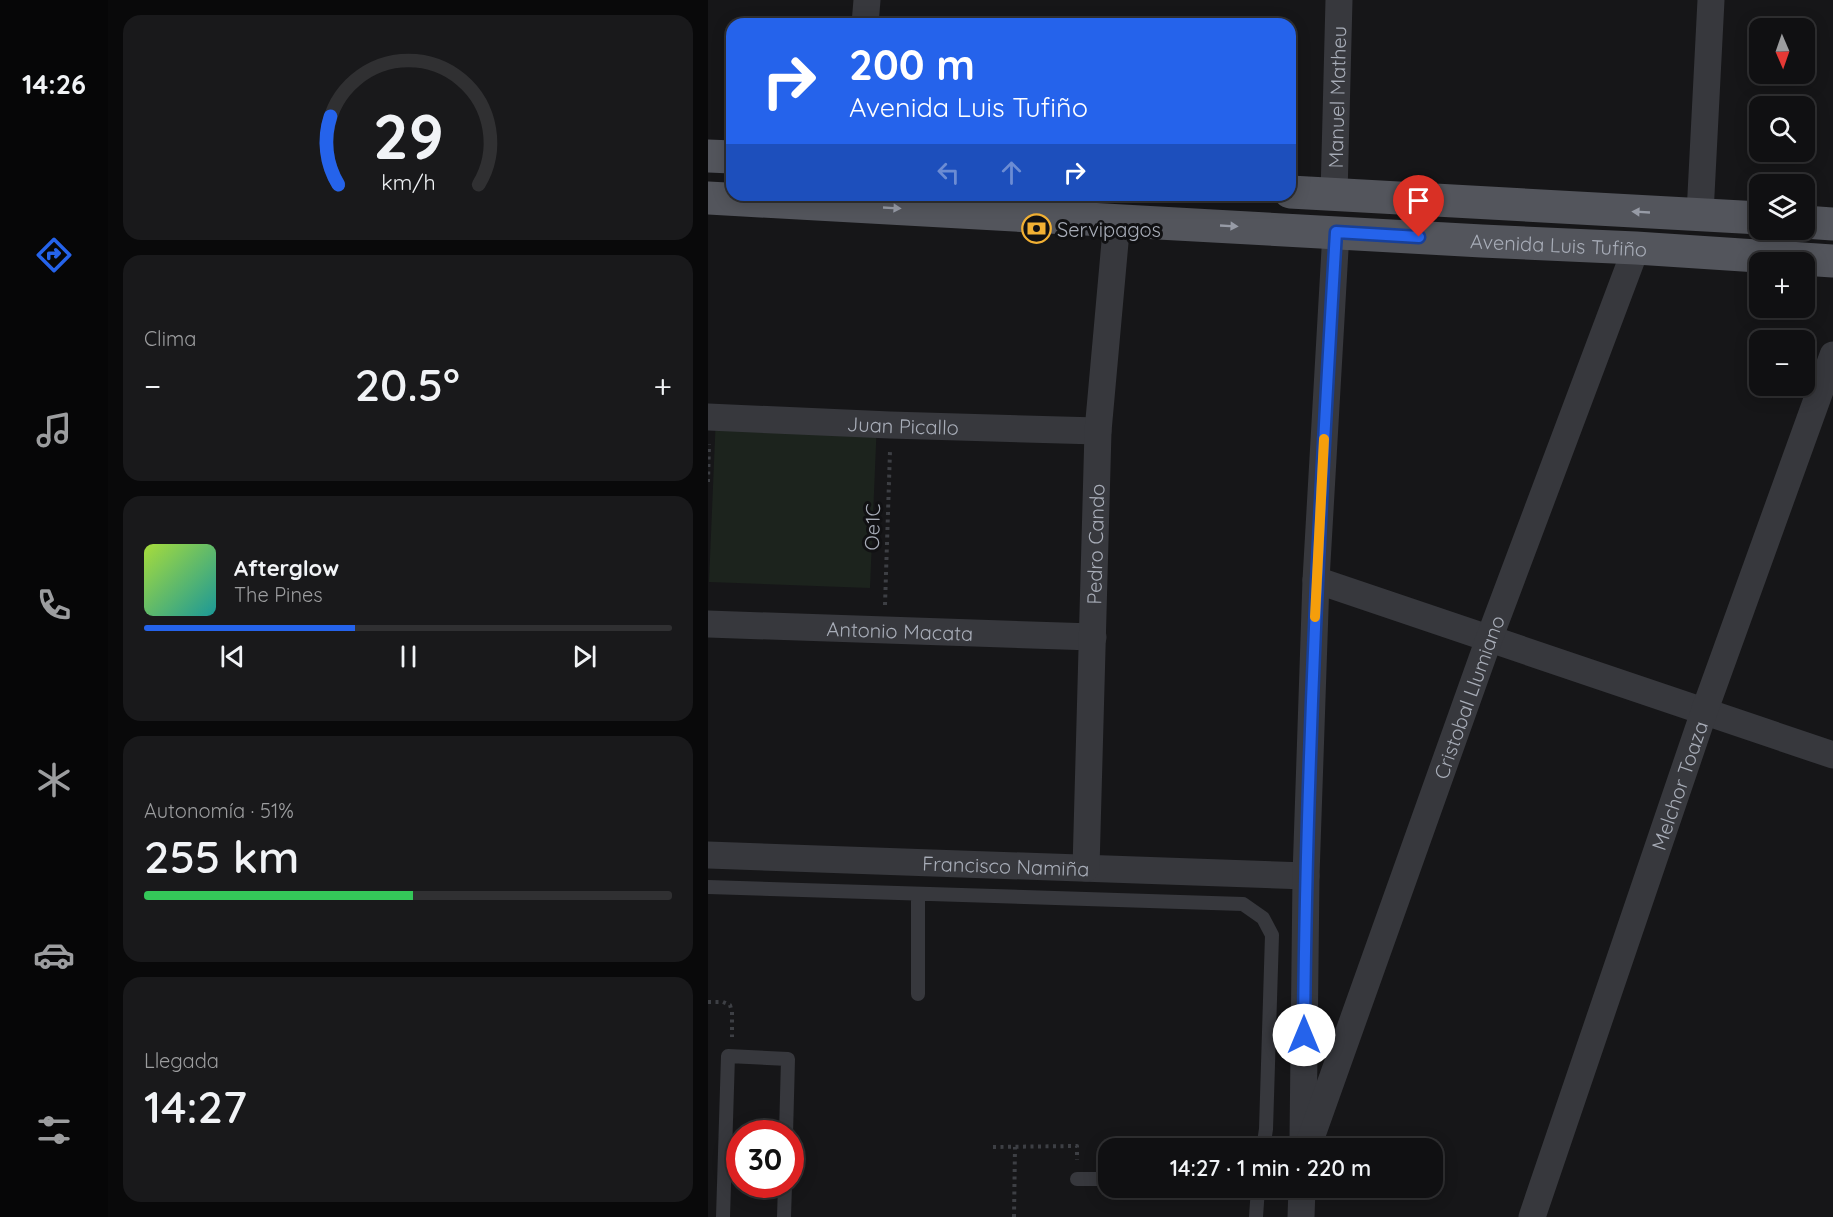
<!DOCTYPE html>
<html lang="es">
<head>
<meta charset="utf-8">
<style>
	body { margin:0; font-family:Quicksand,sans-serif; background:#19191b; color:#f1f3f6; height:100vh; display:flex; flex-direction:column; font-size:22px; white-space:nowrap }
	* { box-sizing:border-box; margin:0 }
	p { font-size:20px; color:#9c9d9f }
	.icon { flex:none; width:33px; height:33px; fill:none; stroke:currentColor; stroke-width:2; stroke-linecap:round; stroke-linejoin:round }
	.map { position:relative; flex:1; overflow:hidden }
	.side { display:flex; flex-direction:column; gap:15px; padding:15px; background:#09090a; width:600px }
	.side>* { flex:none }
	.guide { position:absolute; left:18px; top:18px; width:570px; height:183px; border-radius:18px; box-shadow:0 3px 15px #0003,0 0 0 2px #303032; background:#2563eb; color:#fff; overflow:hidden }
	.needle { width:39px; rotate:178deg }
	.tools { position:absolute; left:1041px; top:18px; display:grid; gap:12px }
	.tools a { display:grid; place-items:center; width:66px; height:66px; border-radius:12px; background:#101012; box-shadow:0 3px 15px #0003,0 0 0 2px #303032; font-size:30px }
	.speed { position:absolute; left:18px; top:1120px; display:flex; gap:12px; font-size:30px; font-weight:700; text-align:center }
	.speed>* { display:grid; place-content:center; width:78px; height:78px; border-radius:50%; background:#101012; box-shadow:0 3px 15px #0003,0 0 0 2px #303032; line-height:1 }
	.speed .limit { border:9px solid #d22; background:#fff; color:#111 }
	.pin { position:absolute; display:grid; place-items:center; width:51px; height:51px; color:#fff; margin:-62px -26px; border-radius:50% 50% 50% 0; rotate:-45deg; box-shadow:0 0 6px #0007 }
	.pin .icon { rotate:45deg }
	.me { position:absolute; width:66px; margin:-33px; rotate:0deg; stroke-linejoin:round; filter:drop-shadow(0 0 4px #0008) }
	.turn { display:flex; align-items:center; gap:21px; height:126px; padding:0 24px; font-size:27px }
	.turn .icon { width:78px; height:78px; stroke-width:2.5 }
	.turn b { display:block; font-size:42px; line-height:51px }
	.lanes { display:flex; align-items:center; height:57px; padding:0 24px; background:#0003; justify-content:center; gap:30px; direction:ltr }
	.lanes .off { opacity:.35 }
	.big { font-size:45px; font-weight:600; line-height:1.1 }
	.side .tile { flex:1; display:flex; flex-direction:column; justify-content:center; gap:9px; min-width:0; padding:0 21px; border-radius:18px; background:#19191b }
	.side .dial { align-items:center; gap:0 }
	.dial svg { height:156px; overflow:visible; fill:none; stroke:#303032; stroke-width:7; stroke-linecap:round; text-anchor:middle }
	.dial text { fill:#f1f3f6; stroke:none }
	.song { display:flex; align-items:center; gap:18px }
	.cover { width:72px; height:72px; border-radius:9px; background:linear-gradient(135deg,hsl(80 70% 55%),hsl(180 70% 35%)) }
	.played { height:6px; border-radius:3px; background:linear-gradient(90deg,#2563eb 40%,#303032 40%) }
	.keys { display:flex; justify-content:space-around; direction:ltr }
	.heat { display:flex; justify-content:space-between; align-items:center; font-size:33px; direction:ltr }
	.charge { height:9px; border-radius:4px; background:linear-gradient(90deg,#34c759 51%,#303032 0) }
	.trip { position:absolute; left:390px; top:1138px; width:345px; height:60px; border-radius:18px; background:#101012; box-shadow:0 3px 15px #0003,0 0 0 2px #303032; font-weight:600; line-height:60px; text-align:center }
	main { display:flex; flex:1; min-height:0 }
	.dock { display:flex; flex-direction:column; width:108px; justify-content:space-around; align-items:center; background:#060607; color:#9c9d9f }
	.dock .icon { width:42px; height:42px }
	.dock .current { color:#2563eb }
	.dock b { font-size:27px; color:#f1f3f6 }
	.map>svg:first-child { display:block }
	.green { fill:#1c231d }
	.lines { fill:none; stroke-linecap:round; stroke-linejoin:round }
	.path { stroke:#3d3f44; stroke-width:4; stroke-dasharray:3 4.5; stroke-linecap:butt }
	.service { stroke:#37383d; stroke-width:14 }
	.minor { stroke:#37383d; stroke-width:27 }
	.primary { stroke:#53555c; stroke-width:33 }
	.oneway { fill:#979ba6 }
	.route-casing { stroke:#184099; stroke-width:15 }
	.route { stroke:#2563eb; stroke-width:10 }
	.slow { stroke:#f59e0b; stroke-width:10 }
	.labels { text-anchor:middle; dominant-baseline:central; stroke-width:6; stroke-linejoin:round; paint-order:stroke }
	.street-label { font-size:20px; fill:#a8adb8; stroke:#111113 }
	.poi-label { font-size:20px; fill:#a8adb8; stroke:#111113; text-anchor:start }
</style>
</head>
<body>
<main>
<nav class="dock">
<b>14:26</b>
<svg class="icon current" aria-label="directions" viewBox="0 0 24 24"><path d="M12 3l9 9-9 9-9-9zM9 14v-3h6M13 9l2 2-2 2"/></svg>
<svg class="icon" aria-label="music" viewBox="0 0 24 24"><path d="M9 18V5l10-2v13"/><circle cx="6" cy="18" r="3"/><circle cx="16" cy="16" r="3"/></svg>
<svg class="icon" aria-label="phone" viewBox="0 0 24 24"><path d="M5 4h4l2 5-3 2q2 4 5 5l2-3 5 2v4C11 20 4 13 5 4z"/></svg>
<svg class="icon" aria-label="climate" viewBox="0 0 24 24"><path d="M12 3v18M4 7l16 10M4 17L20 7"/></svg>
<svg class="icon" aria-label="car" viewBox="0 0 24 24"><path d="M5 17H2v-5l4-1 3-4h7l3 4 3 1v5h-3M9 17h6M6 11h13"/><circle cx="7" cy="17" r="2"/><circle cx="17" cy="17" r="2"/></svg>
<svg class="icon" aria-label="filters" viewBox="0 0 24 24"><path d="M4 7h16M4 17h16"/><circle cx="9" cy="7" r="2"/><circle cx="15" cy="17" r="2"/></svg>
</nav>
<section class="side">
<div class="tile dial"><svg viewBox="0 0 100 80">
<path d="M14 69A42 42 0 1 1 86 69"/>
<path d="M14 69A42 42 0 0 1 10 34" stroke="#2563eb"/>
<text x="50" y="56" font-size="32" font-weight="700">29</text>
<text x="50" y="72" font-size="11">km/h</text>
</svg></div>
<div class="tile"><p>Clima</p>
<div class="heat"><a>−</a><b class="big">20.5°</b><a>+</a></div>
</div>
<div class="tile">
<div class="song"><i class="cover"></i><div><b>Afterglow</b><p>The Pines</p></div></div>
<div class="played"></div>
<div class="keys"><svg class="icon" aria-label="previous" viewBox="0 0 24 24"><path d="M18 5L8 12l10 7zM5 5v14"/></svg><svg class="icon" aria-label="pause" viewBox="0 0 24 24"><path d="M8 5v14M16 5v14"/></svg><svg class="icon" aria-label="next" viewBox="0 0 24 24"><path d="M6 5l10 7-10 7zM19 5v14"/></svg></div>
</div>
<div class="tile"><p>Autonomía · 51%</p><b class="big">255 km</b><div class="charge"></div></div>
<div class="tile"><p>Llegada</p><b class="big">14:27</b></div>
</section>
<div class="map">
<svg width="1125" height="1217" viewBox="0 0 1125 1217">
	<rect width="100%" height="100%" fill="#161618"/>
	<!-- green -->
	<path class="green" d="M8,415L169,421L162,588L1,582Z"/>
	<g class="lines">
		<!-- path -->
		<path class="path" d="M0,482L1,444
			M177,605L182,451
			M0,1002H15L22,1005L24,1012V1037
			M285,1147L369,1146V1160
			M306,1217L307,1147"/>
		<!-- service -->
		<path class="service" d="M0,887L535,904L555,918L564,935L558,1129L555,1149
			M210,994V894
			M369,1179H400
			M15,1217L20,1056L80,1059L78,1134
			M76,1217L77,1185
			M548,1217L550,1188"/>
		<!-- minor -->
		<g class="minor">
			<path d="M157,24L159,0"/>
			<path id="s1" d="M626,195L631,0"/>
			<path d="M992,214L1003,0"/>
			<path id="s2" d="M0,417L182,425L390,431"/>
			<path d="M608,580L1125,755"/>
			<path id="s3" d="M0,624L385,637"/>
			<path id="s4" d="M0,855L598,876"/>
			<path id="s5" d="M378,868L390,431L409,220"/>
			<path d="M595,1139L598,876L608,580L628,232"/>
			<path id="s6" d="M599,1149L781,639L928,248"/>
			<path d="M593,1217L594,1188"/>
			<path id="s7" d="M824,1217L996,712L1125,355"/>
		</g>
		<!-- primary -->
		<g class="primary">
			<path d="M0,156L24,157"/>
			<path d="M582,192L1052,218"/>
			<path id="s8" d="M0,198L774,241L928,248L1125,261"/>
			<path d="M1096,222L1125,224"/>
		</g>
	</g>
	<!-- one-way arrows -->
	<defs><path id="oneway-solid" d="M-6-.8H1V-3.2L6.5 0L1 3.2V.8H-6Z" transform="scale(1.5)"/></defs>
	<g class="oneway">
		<use href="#oneway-solid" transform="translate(184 208) rotate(3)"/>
		<use href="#oneway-solid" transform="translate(933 212) rotate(-177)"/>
		<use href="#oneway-solid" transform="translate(521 226) rotate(3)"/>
	</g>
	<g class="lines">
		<defs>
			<path id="route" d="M596,1035C598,767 612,500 628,232L711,237"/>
		</defs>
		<!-- route casing -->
		<use href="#route" class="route-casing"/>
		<!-- route -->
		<use href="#route" class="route"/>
		<!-- slow -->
		<path class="slow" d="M607,617L616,439"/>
	</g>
	<!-- icons -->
	<defs>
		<symbol id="bank-ring" viewBox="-11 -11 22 22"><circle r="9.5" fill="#111113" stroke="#f2b134" stroke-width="1.5"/><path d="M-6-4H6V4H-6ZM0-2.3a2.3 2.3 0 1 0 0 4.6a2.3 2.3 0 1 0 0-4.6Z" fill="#f2b134"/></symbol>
	</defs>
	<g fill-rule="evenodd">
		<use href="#bank-ring" x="312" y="212" width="33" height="33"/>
	</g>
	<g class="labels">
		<!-- street labels -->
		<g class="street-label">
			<text stroke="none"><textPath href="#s1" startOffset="98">Manuel Matheu</textPath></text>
			<text stroke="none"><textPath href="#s8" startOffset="852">Avenida Luis Tufiño</textPath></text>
			<text stroke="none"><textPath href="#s2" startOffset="195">Juan Picallo</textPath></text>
			<text transform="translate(164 527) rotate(-88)">Oe1C</text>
			<text stroke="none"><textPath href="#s5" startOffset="324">Pedro Cando</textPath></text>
			<text stroke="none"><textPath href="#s3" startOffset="192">Antonio Macata</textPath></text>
			<text stroke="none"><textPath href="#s6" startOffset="480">Cristobal Llumiano</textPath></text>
			<text stroke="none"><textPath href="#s7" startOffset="456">Melchor Toaza</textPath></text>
			<text stroke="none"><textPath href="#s4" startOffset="298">Francisco Namiña</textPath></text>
		</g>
		<!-- poi labels -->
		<g class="poi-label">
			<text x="349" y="229">Servipagos</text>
		</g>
	</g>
</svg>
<div class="tools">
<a><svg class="needle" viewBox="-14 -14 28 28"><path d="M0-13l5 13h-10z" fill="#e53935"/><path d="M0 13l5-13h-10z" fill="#9c9d9f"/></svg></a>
<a><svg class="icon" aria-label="search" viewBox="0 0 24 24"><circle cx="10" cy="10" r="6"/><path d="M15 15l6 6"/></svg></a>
<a><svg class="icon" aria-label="layers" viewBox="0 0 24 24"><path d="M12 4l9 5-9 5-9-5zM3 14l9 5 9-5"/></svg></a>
<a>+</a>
<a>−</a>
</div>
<div class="speed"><div class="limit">30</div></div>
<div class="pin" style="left:711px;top:237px;background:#d93025"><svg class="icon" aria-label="arrive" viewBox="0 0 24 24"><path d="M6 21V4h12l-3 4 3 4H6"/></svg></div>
<svg class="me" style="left:596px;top:1035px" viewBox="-20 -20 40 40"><circle r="19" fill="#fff"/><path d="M0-13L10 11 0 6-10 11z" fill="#2563eb"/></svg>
<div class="trip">14:27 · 1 min · 220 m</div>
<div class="guide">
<div class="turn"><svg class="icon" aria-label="right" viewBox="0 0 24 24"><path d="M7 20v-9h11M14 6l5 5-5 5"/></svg><div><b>200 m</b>Avenida Luis Tufiño</div></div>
<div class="lanes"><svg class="icon off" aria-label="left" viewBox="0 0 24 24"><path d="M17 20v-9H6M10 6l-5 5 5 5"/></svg><svg class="icon off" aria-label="ahead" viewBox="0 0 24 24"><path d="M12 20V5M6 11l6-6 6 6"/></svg><svg class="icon" aria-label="right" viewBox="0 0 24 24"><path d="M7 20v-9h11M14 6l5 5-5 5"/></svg></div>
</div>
</div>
</main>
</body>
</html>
